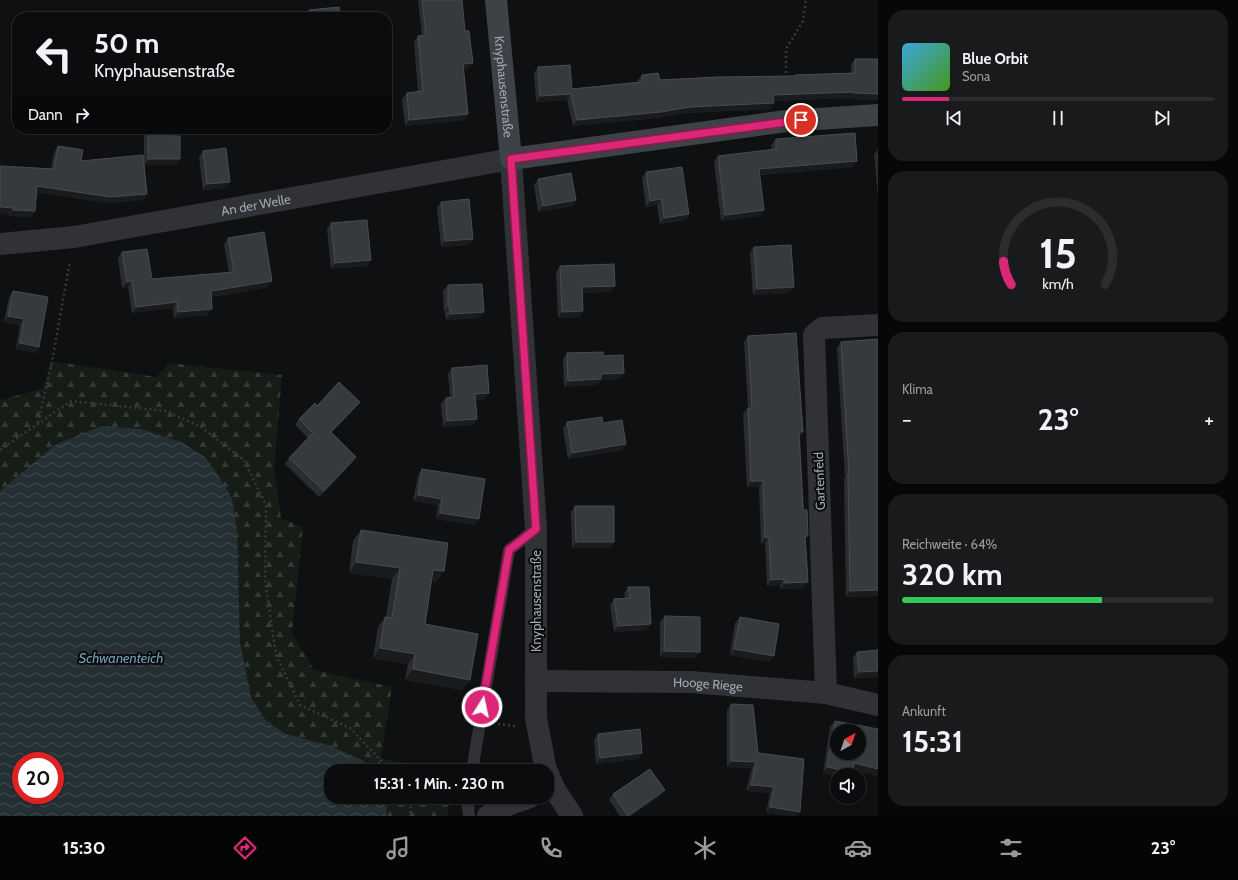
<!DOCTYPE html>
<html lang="de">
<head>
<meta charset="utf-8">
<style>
	body { margin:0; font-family:Cabin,sans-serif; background:#191a1b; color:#f1f3f6; height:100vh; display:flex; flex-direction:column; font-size:15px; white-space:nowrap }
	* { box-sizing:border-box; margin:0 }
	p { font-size:13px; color:#9a9b9d }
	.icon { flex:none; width:22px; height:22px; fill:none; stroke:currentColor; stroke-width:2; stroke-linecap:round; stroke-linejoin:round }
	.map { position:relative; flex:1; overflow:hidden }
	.sheet { display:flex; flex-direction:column; gap:10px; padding:10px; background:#060707; width:360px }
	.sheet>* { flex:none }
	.hud { position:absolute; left:12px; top:12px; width:380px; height:122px; border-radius:16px; box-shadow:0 1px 3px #0004,0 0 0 1px #2b2c2e; background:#0b0c0d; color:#f1f3f6; overflow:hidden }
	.needle { width:26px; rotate:40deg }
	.buttons { position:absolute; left:830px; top:724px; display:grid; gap:8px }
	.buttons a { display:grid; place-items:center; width:36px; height:36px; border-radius:50%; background:#0b0c0d; box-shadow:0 1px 3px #0004,0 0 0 1px #2b2c2e; font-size:20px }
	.speed { position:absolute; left:12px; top:752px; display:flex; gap:8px; font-size:20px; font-weight:700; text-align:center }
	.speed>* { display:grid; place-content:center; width:52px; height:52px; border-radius:50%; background:#0b0c0d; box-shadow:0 1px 3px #0004,0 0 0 1px #2b2c2e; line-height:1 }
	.speed .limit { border:6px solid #d22; background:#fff; color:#111 }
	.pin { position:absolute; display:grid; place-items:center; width:34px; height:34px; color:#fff; margin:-17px; border:2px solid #fff; border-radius:50%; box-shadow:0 1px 4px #0007 }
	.me { position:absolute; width:44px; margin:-22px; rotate:10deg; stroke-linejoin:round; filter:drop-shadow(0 0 3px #0008) }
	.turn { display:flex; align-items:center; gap:14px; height:84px; padding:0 16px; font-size:18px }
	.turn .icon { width:52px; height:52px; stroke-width:2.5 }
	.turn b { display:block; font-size:28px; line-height:34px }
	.then { display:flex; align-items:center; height:38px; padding:0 16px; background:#0003; gap:8px; font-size:15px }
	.big { font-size:30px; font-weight:800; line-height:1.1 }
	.sheet .widget { flex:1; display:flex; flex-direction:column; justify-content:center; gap:6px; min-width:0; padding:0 14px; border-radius:16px; background:#191a1b }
	.sheet .dial { align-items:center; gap:0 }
	.dial svg { height:104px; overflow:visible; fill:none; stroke:#2b2c2e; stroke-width:7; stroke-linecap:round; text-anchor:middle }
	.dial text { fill:#f1f3f6; stroke:none }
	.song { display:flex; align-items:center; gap:12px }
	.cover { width:48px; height:48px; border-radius:6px; background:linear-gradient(135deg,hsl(200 70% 55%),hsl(100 70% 35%)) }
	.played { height:4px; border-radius:2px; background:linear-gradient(90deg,#db2777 15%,#2b2c2e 15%) }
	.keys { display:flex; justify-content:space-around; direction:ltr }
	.heat { display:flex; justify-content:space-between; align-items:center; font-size:22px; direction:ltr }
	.charge { height:6px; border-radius:3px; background:linear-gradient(90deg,#34c759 64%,#2b2c2e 0) }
	.trip { position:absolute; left:324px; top:764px; width:230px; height:40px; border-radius:16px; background:#0b0c0d; box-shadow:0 1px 3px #0004,0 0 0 1px #2b2c2e; font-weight:800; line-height:40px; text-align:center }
	.dock { display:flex; height:64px; justify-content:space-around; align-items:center; background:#040505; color:#9a9b9d }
	.dock .icon { width:28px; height:28px }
	.dock .on { color:#db2777 }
	.dock b { font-size:18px; color:#f1f3f6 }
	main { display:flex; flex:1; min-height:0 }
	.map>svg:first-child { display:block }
	.forest { fill:url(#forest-firs) }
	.water { fill:url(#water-waves); fill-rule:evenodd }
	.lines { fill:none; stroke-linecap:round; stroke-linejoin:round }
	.path { stroke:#36393d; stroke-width:2.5; stroke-dasharray:2 3; stroke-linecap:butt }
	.lane { stroke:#303236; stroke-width:12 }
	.street { stroke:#303236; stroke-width:22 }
	.secondary { stroke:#3e4146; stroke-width:22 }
	.wall { fill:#2b2c2f }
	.shaded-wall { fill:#1a1b1d }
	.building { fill:#373a3d; stroke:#484b50; fill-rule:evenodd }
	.route-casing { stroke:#8e194d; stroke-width:10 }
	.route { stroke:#db2777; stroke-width:7 }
	.labels { text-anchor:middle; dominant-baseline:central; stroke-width:4; stroke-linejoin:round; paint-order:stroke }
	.street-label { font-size:13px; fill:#9fa8b3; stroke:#0b0b0c }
	.water-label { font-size:14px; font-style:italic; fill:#739cb2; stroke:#0b0b0c }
</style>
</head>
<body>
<main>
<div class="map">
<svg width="878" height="816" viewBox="0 0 878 816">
	<defs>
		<pattern id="forest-firs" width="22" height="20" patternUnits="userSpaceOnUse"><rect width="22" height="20" fill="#161c16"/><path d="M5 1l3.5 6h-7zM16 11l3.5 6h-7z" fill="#353a36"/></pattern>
		<pattern id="water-waves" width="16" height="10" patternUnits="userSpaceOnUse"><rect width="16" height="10" fill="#253035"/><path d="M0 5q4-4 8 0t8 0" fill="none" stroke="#414b50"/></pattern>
	</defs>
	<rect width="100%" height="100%" fill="#0f1011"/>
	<!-- forest -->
	<path class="forest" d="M52,361L156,377L169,363L282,375L274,469L281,518L303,527L292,633L314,670L392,687L381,758L439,771H374L363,759L328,745L286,734L267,722L251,697L240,642L237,529L232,498L206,458L183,442L141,429L55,445L0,491V400L42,389Z
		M387,797H450L447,816H386L388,803Z"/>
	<!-- water -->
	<path class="water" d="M101,426L141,429L182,442L206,458L218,475L232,498L237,529L240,642L251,697L267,722L286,734L328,745L363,760L374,771H331V797H387L388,803L386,816H0V491L55,445ZM21,761H55V795H21Z"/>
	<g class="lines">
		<!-- path -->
		<path class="path" d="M786,78V49L803,21L806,0
			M38,423L52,361L70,261
			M0,450L71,401L166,411L201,427L244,460L266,505L265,580L276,655L300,705L350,728L391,771
			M498,724L515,726
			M408,797L411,802L410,816
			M411,802L449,798"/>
		<!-- lane -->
		<path class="lane" d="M472,771L509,550L536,529
			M467,797L469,816"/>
		<!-- street -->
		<g class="street">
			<path id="s1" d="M0,244L74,237L511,159L536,529V718L546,771"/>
			<path id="s2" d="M536,681L691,682L826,693L878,705"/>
			<path d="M826,693L814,335L822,328L878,325"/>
			<path d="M547,772L554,788L572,816"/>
			<path d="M488,816L510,804L530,797"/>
		</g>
		<!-- secondary -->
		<path class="secondary" id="s3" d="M496,0L511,159L786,121L878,115"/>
	</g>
	<!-- wall -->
	<path class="wall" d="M418,0H462L468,69L463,70L468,114L464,120L405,126L402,99L407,93L418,92L414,42L418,36H422Z
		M309,10L340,17H305V16Z
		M855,59L878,100L850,99V98L774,101L770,109L686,113L657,118L573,126L567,100L536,102L534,73L538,67L572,89L637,82V81L642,75L660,80L794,76L795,75L851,73V65Z
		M148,129H173L176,165H144L147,194L143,200L106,203L36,192L35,211L31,217L8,216L9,214L0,213L51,169L54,152L58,146L81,161H144V136Z
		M776,139L853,167L759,175L764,210L760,216L721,221L714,162L718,156L772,150L771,145Z
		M878,149V196L874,155Z
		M203,151L230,182L225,188L203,190L199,157Z
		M646,172L689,214L685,220L660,224L657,205L646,207L642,178Z
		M538,179L576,200L572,206L538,212L534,185Z
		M441,202L473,239L469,245L441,247L437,208Z
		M331,223L371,260L367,266L331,269L327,229Z
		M228,238L272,281L268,287L211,297L208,315L174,318L173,308L132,313L128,287L122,288L118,258L122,252L152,279L229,272L224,244Z
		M754,247L789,293L753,295L750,253Z
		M560,266L615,286L610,292L583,293V311L579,317L558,318L556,272Z
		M448,285L480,318L446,320L445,313H444L443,291Z
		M13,291L39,347L35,353L16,349L20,325L4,322L9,297Z
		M748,336L803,432L800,437L808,582L803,588L780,589V585L767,586L765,543L761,544L759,487H747L743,414L748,408L744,342Z
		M878,339V596L846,597L844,479L845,477L837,348L841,342Z
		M567,353L603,356L624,373L620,379L601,380L597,385L564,387L563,359Z
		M452,368L485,399L476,400L477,419L473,425L443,427L441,404L446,398L450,397L448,374Z
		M360,402L355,408L331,433L352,463L319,497L285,464L289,458L308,438L295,425L299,419L317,406Z
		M567,422L603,423L626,444L622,450L568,459L563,428Z
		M422,469L479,519L474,525L436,519L438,505L413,501L418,475Z
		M575,506L614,542L610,548H572L571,512Z
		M361,530L444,571L436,582L431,581L425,624L462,690L405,680L408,664L373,658L378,627L385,617H386L392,579L349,573L353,541Z
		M628,587L651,624L647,630L614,632L610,605L614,599L625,598L624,593Z
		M665,616L700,652L695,658L660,657V622Z
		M740,617L770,662L730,655L735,623Z
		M878,650V677L854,678L853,658L857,652Z
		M731,704L758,753L804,759L766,813L770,793L746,791L752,768L727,767V710Z
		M835,721L878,776L853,770V772L850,775H837L823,773L830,727Z
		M598,734L642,753L638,759L596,764L594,740Z
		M665,790L660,796L631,816H620L609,800L613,794Z"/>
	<!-- shaded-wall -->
	<path class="shaded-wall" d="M473,63L468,69L459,70L463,64Z
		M854,92L850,98L769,101L773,95Z
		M854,93L878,94V100L850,99Z
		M571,94L567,100L536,102L540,96Z
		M774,103L770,109L686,113L657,118L573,126L577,120L690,107Z
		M468,114L464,120L405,126L409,120Z
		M148,159H180L176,165H144Z
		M857,161L853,167L755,175L759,169Z
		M230,182L225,188L203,190L207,184Z
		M37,186L147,194L143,200L106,203L33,192Z
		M662,199L657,205L646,207L650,201Z
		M576,200L572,206L538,212L543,206Z
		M0,207L13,208L9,214L0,213Z
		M13,210L35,211L31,217L8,216Z
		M764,210L760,216L721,221L725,215Z
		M689,214L685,220L660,224L664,218Z
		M473,239L469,245L441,247L445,241Z
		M371,260L367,266L331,269L335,263Z
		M132,281L128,287L122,288L127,282Z
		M272,281L268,287L207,297L211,291Z
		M615,286L610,292L578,293L582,287Z
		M794,287L789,293L753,295L757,289Z
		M177,302L173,308L132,313L136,307Z
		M448,307H450L445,313H444Z
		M212,309L208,315L174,318L178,312Z
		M583,311L579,317L558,318L562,312Z
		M484,312L480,318L446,320L450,314Z
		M8,316L24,319L20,325L4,322Z
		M20,343L39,347L35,353L16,349Z
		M624,373L620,379L601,380L597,385L564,387L568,381L601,374Z
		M489,393L485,399L471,400L475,394Z
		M360,402L355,408L326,438L331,432Z
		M477,419L473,425L443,427L447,421Z
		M799,432H803L799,438Z
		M626,444L622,450L568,459L572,453Z
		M356,457L352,463L319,497L324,491Z
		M751,481H763L759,487H747Z
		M418,495L442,499L438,505L413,501Z
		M440,513L479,519L474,525L436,519Z
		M805,536H808L804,542Z
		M769,537L765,543L761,544L765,538Z
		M576,542H614L610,548H572Z
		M356,562L400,568L392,579L349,573Z
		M433,570L444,571L436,582L426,580Z
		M784,579L780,585L767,586L771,580Z
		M808,582L803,588L780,589L784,583Z
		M878,590V596L846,597L850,591Z
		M651,624L647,630L614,632L618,626Z
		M380,648L415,654L408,664L373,658Z
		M734,649L774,656L770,662L730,655Z
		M664,651L700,652L695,658L660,657Z
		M413,669L470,680L462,690L405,680Z
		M878,671V677L854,678L859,672Z
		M642,753L638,759L596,764L600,758Z
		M731,761L756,762L752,768L727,767Z
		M854,763L878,769V776L850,769Z
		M827,767L853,772L850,775H837V776L823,773Z
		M751,785L774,787L770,793L746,791Z
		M665,790L660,796L631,816H627Z
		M770,807L800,812L797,816H785L766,813Z"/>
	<!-- building -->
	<path class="building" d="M422,0H462L465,31H469L473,63L463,64L468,114L409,120L407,93L423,91L418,36L426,35Z
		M339,7L340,17H310L309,10Z
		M855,59H878V94L854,93V92L773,95L774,103L690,107L661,112L577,120L571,94L540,96L538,67L570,65L572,89L642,82V75L658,73L660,80L718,77L795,76V75L855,73Z
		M153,129H173V136H180V159H148V130H153Z
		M855,133L857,161L759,169L764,210L725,215L718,156L776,149V139Z
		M58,146L83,150L81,161L143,155L147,194L110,197L37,186L35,211L13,210V208L0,207V166L54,169Z
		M226,148L230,182L207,184L203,151Z
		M682,167L689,214L664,218L662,199L650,201L646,172Z
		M571,173L576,200L543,206L538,179Z
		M469,199L473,239L445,241L441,202Z
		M367,220L371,260L335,263L331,223Z
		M264,232L272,281L211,291L212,309L178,312L177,302L136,307L132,281L127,282L122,252L147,249L152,279L234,272L228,238Z
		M791,245L794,287L757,289L754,247Z
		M614,264L615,286L582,287L583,311L562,312L560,266Z
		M482,284L484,312L450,314V307H448V285Z
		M13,291L48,297L39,347L20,343L24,319L8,316Z
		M796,333L803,432H799L803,510H807L808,536H805L808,582L784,583V579L771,580L769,537L765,538L763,481H751L748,408H752L748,336Z
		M878,339V590L850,591L848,473H849L841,342Z
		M603,352V356L623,355L624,373L601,374V379L568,381L567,353Z
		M487,365L489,393L475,394L477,419L447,421L446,398L454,397L452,368Z
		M339,382L360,402L331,432L356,457L324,491L289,458L313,433L299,419L315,403L317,406Z
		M602,417L603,423L622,420L626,444L572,453L567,422Z
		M422,469L485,479L479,519L440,513L442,499L418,495Z
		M575,506H614V542H576Z
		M361,530L448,543L444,571L433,570L425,624L478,634L470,680L413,669L415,654L380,648L385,617L392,618L400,568L356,562Z
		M628,587H649L651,624L618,626L614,599L630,598Z
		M665,616L700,617V652L664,651Z
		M740,617L779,624L774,656L734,649Z
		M878,650V671L859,672L857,652Z
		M731,704L753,705L758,753L804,759L800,812L770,807L774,787L751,785L756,762L731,761Z
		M835,721L878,729V769L854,763L853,772L827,767ZM837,731H859V753H837Z
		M640,729L642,753L600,758L598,734Z
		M650,769L665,790L628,816L613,794Z"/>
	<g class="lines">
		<defs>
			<path id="route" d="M482,707L509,550L536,529L511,159L801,120"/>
		</defs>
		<!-- route casing -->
		<use href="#route" class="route-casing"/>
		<!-- route -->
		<use href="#route" class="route"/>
	</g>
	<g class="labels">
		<!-- street labels -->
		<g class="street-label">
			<text stroke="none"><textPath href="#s3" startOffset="87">Knyphausenstraße</textPath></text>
			<text stroke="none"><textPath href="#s1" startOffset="259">An der Welle</textPath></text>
			<text transform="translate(819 481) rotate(-92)">Gartenfeld</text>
			<text transform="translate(536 601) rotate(-90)">Knyphausenstraße</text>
			<text stroke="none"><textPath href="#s2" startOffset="172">Hooge Riege</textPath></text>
		</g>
		<!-- water labels -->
		<g class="water-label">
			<text x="121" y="658">Schwanenteich</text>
		</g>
	</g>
</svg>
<div class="buttons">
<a><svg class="needle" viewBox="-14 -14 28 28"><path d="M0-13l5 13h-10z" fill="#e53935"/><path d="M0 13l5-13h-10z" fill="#9a9b9d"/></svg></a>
<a><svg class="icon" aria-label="sound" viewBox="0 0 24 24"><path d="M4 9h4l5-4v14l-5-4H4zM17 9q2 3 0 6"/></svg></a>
</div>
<div class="speed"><div class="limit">20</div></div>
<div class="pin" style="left:801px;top:120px;background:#d93025"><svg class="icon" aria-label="arrive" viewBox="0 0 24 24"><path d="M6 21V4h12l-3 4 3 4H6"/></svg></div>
<svg class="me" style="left:482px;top:707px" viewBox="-20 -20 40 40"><circle r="17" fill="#db2777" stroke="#fff" stroke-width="3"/><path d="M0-11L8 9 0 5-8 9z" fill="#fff"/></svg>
<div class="trip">15:31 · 1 Min. · 230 m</div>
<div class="hud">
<div class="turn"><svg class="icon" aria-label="left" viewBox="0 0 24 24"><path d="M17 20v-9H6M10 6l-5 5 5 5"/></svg><div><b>50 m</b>Knyphausenstraße</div></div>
<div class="then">Dann<svg class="icon" aria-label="right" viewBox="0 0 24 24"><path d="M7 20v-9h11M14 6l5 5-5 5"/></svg></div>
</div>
</div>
<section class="sheet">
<div class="widget">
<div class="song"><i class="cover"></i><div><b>Blue Orbit</b><p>Sona</p></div></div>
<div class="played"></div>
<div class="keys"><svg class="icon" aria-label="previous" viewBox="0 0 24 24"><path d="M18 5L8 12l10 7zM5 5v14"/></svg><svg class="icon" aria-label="pause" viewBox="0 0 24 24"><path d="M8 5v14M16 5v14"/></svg><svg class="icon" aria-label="next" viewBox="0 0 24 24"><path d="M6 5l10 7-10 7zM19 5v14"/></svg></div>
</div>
<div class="widget dial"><svg viewBox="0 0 100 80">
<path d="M14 69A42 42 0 1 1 86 69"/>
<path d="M14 69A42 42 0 0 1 8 51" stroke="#db2777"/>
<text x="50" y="56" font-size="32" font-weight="700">15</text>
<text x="50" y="72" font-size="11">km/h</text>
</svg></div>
<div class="widget"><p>Klima</p>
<div class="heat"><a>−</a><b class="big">23°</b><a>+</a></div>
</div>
<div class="widget"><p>Reichweite · 64%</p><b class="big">320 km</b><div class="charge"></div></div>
<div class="widget"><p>Ankunft</p><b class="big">15:31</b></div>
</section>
</main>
<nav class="dock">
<b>15:30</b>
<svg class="icon on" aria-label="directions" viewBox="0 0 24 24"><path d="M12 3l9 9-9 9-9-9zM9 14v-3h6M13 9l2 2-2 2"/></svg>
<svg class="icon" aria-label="music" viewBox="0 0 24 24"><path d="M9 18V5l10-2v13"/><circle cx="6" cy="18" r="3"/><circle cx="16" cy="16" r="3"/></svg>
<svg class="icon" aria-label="phone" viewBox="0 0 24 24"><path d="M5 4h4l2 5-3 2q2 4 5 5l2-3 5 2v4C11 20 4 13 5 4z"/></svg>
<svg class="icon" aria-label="climate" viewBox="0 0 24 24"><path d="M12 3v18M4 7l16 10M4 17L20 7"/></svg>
<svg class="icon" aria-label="car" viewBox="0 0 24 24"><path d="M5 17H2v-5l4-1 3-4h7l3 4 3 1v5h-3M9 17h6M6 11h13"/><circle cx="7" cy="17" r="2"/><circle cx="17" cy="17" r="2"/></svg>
<svg class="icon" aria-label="filters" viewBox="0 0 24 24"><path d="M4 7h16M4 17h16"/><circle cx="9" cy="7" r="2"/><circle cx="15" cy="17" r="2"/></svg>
<b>23°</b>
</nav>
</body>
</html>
